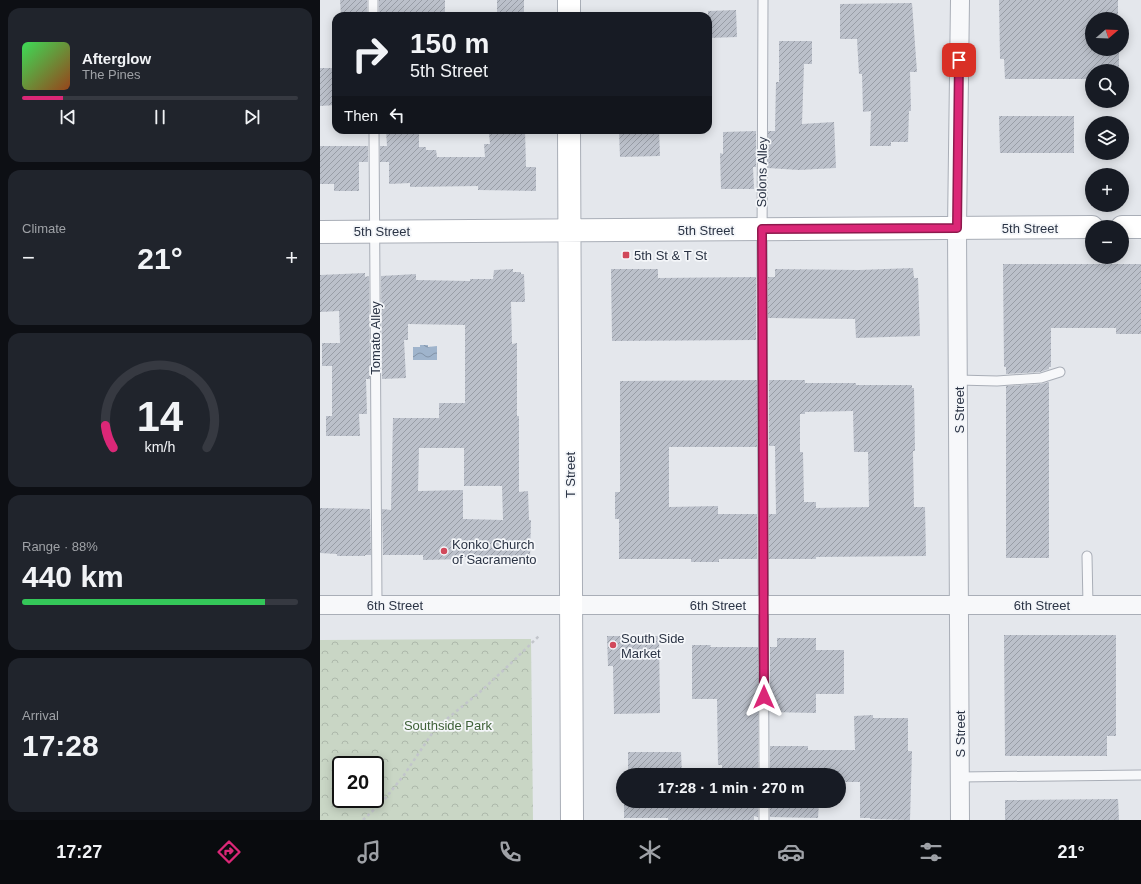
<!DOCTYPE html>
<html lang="en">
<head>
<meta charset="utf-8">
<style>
	body { margin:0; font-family:Helvetica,sans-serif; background:#20242c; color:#f1f3f6; height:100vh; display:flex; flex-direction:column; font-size:15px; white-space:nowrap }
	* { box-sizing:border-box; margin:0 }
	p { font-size:13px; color:#9ea1a6 }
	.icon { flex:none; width:22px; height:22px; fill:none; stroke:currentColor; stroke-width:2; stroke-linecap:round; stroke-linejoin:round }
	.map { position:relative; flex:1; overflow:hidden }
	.sheet { display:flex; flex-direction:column; gap:8px; padding:8px; background:#0d0f14; width:320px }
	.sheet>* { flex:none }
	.hud { position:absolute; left:12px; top:12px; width:380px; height:122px; border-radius:12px; box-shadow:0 2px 10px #0003; background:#171b24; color:#f1f3f6; overflow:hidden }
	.needle { width:26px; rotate:71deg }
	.tools { position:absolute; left:765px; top:12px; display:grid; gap:8px }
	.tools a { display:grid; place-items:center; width:44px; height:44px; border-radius:50%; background:#171b24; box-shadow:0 2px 10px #0003; font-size:20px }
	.speed { position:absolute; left:12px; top:756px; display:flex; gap:8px; font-size:20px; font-weight:700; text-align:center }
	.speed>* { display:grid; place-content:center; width:52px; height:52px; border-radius:50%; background:#171b24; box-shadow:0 2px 10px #0003; line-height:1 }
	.speed .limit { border:2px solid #111; border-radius:6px; background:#fff; color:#111 }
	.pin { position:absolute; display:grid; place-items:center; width:34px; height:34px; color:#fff; margin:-17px; border-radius:8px; box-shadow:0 2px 6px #0006 }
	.me { position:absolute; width:44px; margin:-22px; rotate:0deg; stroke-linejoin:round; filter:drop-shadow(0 0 3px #0008) }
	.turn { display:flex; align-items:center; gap:14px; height:84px; padding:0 12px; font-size:18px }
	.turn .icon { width:52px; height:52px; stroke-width:2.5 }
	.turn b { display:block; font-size:28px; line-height:34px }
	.then { display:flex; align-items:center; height:38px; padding:0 12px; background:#0003; gap:8px; font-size:15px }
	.big { font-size:30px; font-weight:700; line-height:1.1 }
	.sheet .widget { flex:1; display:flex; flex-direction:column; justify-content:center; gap:6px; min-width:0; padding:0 14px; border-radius:12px; background:#20242c }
	.sheet .dial { align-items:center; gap:0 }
	.dial svg { height:104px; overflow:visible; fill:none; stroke:#363941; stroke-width:7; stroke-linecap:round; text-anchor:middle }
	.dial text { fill:#f1f3f6; stroke:none }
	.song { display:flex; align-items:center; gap:12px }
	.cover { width:48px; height:48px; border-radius:6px; background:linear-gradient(135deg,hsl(130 70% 55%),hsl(20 70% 35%)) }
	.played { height:4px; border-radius:2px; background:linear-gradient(90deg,#db2777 15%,#363941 15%) }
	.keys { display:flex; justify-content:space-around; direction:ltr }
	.heat { display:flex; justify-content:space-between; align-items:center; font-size:22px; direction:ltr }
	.charge { height:6px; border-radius:3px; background:linear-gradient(90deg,#34c759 88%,#363941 0) }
	.trip { position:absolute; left:296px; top:768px; width:230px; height:40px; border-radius:20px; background:#171b24; box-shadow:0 2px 10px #0003; font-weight:700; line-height:40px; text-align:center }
	.tab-bar { display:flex; height:64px; justify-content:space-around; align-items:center; background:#090b0e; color:#9ea1a6 }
	.tab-bar .icon { width:28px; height:28px }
	.tab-bar .active { color:#db2777 }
	.tab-bar b { font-size:18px; color:#f1f3f6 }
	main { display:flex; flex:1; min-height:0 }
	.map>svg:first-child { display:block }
	.park { fill:url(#park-crowns); fill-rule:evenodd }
	.water { fill:url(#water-waves) }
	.building { fill:url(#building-hatch); fill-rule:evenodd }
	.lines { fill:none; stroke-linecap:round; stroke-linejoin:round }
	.lane-casing { stroke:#a9aeb7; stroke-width:11 }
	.street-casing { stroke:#a9aeb7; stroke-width:20 }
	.secondary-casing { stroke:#a9aeb7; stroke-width:24 }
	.path { stroke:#c2c5cb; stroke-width:2.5; stroke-dasharray:3 3; stroke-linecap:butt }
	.lane { stroke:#f7f8fa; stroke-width:9 }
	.street { stroke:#f7f8fa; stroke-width:18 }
	.secondary { stroke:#fff; stroke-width:22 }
	.route-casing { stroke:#8e194d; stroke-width:10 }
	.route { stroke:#db2777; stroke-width:7 }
	.poi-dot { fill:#d1495b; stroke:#f4f6f9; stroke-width:1.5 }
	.labels { text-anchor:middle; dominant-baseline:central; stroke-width:3.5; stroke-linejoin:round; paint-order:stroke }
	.street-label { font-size:13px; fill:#2b3445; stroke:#f4f6f9 }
	.poi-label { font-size:13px; fill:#2b3445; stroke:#f4f6f9; text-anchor:start }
	.park-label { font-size:13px; fill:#3f6138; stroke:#f4f6f9 }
</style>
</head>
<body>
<main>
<section class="sheet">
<div class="widget">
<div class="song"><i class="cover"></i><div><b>Afterglow</b><p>The Pines</p></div></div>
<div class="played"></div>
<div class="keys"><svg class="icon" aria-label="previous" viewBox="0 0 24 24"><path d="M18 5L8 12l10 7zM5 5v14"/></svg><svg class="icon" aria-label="pause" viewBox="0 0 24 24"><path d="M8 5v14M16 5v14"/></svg><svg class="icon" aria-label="next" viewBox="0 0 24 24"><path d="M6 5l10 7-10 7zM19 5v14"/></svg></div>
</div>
<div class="widget"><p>Climate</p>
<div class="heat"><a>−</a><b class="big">21°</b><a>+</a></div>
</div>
<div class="widget dial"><svg viewBox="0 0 100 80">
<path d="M14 69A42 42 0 1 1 86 69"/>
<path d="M14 69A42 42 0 0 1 8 52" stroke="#db2777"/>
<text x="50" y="56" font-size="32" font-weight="700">14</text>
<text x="50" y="72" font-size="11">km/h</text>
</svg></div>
<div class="widget"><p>Range · 88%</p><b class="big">440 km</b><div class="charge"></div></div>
<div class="widget"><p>Arrival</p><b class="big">17:28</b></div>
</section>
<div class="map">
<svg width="821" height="820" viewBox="0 0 821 820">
	<defs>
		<pattern id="park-crowns" width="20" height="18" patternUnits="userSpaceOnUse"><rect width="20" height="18" fill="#c9d6c5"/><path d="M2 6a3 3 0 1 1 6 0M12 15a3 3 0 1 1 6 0" fill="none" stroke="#adb8ab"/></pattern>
		<pattern id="water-waves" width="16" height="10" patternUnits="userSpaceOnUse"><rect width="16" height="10" fill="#9fb4cc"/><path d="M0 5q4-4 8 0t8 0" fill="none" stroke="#8293a7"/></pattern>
		<pattern id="building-hatch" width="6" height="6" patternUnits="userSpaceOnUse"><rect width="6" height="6" fill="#bbc0ca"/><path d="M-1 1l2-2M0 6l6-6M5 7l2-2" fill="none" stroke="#989da6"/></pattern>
	</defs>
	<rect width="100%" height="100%" fill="#e4e7ec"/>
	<!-- park -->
	<path class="park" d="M211,639L213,820H0V640ZM21,765H55V799H21Z"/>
	<!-- water -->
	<path class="water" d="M100,345H108V347L117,346V360H93V347H100Z"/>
	<!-- building -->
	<path class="building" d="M20,0H47V16H21Z
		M59,0H125V16H59Z
		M177,0H204V16H177Z
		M679,0H798V19H772V49H799V71H772V79H685L684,59H680Z
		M592,3L597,72H590L591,111H589L588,142H571V146H550L551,111L543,112L542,74H539L537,39H520V4Z
		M416,10L417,37L388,38V11Z
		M459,41H492V64H484L482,124L514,122L516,168L479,170L448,168V131H455L456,82H459Z
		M0,68H16V105L0,106Z
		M679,116H754V153H680Z
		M66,130H99V147H106V150H116L117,157H165L164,144H170L169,133H178V130H205L206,167H216V191L158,190V186L90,187V183L69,184V162H60V146H67Z
		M317,130H339L340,156L300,157L299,132H317Z
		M436,131V167H433L434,189H401L400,153L403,154V132Z
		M0,146H48V162H39V191H14V184H0Z
		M683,264H821V334H796V328H731V367H729V369L720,372L686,374V367H684Z
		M593,268L594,278H598L600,336L536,338L535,319L448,318V277H455V269L539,270Z
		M193,269V272H201V274H204L205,302H191L192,344L197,343V416H199V492L208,491L209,520H211L210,558L144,557V559L103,560V555H63L62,509L71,510L73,418H119V403H145V325L88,324V340H84L86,378L62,379L61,276L96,274V280L150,281V279H173L174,270ZM99,448H144V486H182L183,520L143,519V490L98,491Z
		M291,269H338V278L436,277V340L292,341Z
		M45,273V277L49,276L50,379H46L47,414H39L40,436H6V416H12V366H2V343H20L19,311L0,312V275Z
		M437,380V447H349V507L398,506V514H437V559H399V562H371V559H299V519H295V492H300V381Z
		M449,380H485V383H536V385H592V388H594L595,451H593L594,507H605L606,556L496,557V559H449V514H456L455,446H449ZM533,411L534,452H548L549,507L496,508V502H484L483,452H480V414H485V412Z
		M729,382V558H686V386L721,384Z
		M0,508L50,509L51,555H45V556H17V554L0,553Z
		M684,635H796V736H787V756H685Z
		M287,636H339L340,713L294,714L293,666H288Z
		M457,638H496V650H524V694H496V713L450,712V647H457Z
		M372,645H391L390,647H438V775H402V765H398L397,699H372Z
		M553,715V718H588V751H592L590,820L550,819V818H540V782H519V775H450V746H488V750H535L534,716Z
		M308,752H361L362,775H308Z
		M798,799L799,820H685V800Z
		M304,801H438V817L434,816V820H348V818H304Z
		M450,801H499L498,818L450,817Z"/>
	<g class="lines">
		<defs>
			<path id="lane" d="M443,0L442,246L444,775
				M53,16V0
				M54,130L57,605
				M638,380L677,381L721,378L740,372
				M767,556L768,605
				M640,777L821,775
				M444,801V820"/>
			<path id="street" d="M640,0L637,228L640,820
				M0,605H821"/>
			<path id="secondary" d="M249,16V0
				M249,130L252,820
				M802,227H821
				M0,232L772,227"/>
		</defs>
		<!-- lane casing -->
		<use href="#lane" class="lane-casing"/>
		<!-- street casing -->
		<use href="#street" class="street-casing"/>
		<!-- secondary casing -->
		<use href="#secondary" class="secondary-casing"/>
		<!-- path -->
		<path class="path" d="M43,820L64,800L84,775L113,732L128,718L160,692L188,666L219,636"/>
		<!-- lane -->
		<use href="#lane" class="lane"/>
		<!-- street -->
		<use href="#street" class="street"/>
		<!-- secondary -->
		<use href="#secondary" class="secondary"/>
	</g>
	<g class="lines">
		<defs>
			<path id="route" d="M444,697L442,229L637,228L639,60"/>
		</defs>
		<!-- route casing -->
		<use href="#route" class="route-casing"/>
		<!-- route -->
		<use href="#route" class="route"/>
	</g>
	<!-- markers -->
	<g class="poi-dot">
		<rect x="302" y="251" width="8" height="8" rx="2"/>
		<circle cx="124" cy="551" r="4"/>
		<circle cx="293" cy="645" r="4"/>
	</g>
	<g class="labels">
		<!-- street labels -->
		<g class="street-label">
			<text transform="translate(442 172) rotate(-89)">Solons Alley</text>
			<text x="710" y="228">5th Street</text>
			<text x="386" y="230">5th Street</text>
			<text x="62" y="231">5th Street</text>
			<text transform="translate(55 338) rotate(-90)">Tomato Alley</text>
			<text transform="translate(639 410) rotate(-90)">S Street</text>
			<text transform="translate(250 475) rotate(-90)">T Street</text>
			<text x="75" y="605">6th Street</text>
			<text x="398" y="605">6th Street</text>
			<text x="722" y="605">6th Street</text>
			<text transform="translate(640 734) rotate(-90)">S Street</text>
		</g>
		<!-- poi labels -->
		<g class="poi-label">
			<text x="314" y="255">5th St &amp; T St</text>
			<text x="132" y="544">Konko Church<tspan x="132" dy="15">of Sacramento</tspan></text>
			<text x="301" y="638">South Side<tspan x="301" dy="15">Market</tspan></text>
		</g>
		<!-- park labels -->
		<g class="park-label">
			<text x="128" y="725">Southside Park</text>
		</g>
	</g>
</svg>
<div class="tools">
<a><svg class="needle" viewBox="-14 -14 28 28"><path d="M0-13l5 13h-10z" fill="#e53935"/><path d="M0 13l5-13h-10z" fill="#9ea1a6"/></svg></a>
<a><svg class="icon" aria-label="search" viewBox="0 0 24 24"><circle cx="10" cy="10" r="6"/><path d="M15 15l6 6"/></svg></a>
<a><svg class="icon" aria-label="layers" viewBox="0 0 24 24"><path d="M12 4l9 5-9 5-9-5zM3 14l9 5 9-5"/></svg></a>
<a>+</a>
<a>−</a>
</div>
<div class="speed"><div class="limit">20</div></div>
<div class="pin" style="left:639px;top:60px;background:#d93025"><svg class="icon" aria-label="arrive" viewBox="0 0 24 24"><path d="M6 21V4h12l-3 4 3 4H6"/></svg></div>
<svg class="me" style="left:444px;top:697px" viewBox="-20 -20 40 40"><path d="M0-17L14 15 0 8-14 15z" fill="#db2777" stroke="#fff" stroke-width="4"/></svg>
<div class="trip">17:28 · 1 min · 270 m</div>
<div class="hud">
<div class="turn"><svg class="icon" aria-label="right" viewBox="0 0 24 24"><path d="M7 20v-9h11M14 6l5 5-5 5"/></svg><div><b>150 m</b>5th Street</div></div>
<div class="then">Then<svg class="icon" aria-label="left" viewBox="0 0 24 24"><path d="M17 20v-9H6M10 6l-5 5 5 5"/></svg></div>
</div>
</div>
</main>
<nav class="tab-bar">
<b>17:27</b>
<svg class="icon active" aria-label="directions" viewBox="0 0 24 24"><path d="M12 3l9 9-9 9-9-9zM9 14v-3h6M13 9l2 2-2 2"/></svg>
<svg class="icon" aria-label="music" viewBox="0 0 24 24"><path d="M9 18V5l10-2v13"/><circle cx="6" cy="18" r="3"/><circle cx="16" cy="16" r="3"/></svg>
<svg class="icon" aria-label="phone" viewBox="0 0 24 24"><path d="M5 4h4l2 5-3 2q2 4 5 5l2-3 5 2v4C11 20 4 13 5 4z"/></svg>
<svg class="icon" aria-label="climate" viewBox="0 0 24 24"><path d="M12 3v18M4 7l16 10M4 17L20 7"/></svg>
<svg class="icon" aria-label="car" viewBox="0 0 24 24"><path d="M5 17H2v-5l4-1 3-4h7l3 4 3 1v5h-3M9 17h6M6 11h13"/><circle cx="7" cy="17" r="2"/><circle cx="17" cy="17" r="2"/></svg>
<svg class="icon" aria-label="filters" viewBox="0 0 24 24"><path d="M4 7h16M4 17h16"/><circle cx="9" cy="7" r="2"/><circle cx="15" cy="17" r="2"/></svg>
<b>21°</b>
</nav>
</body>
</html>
